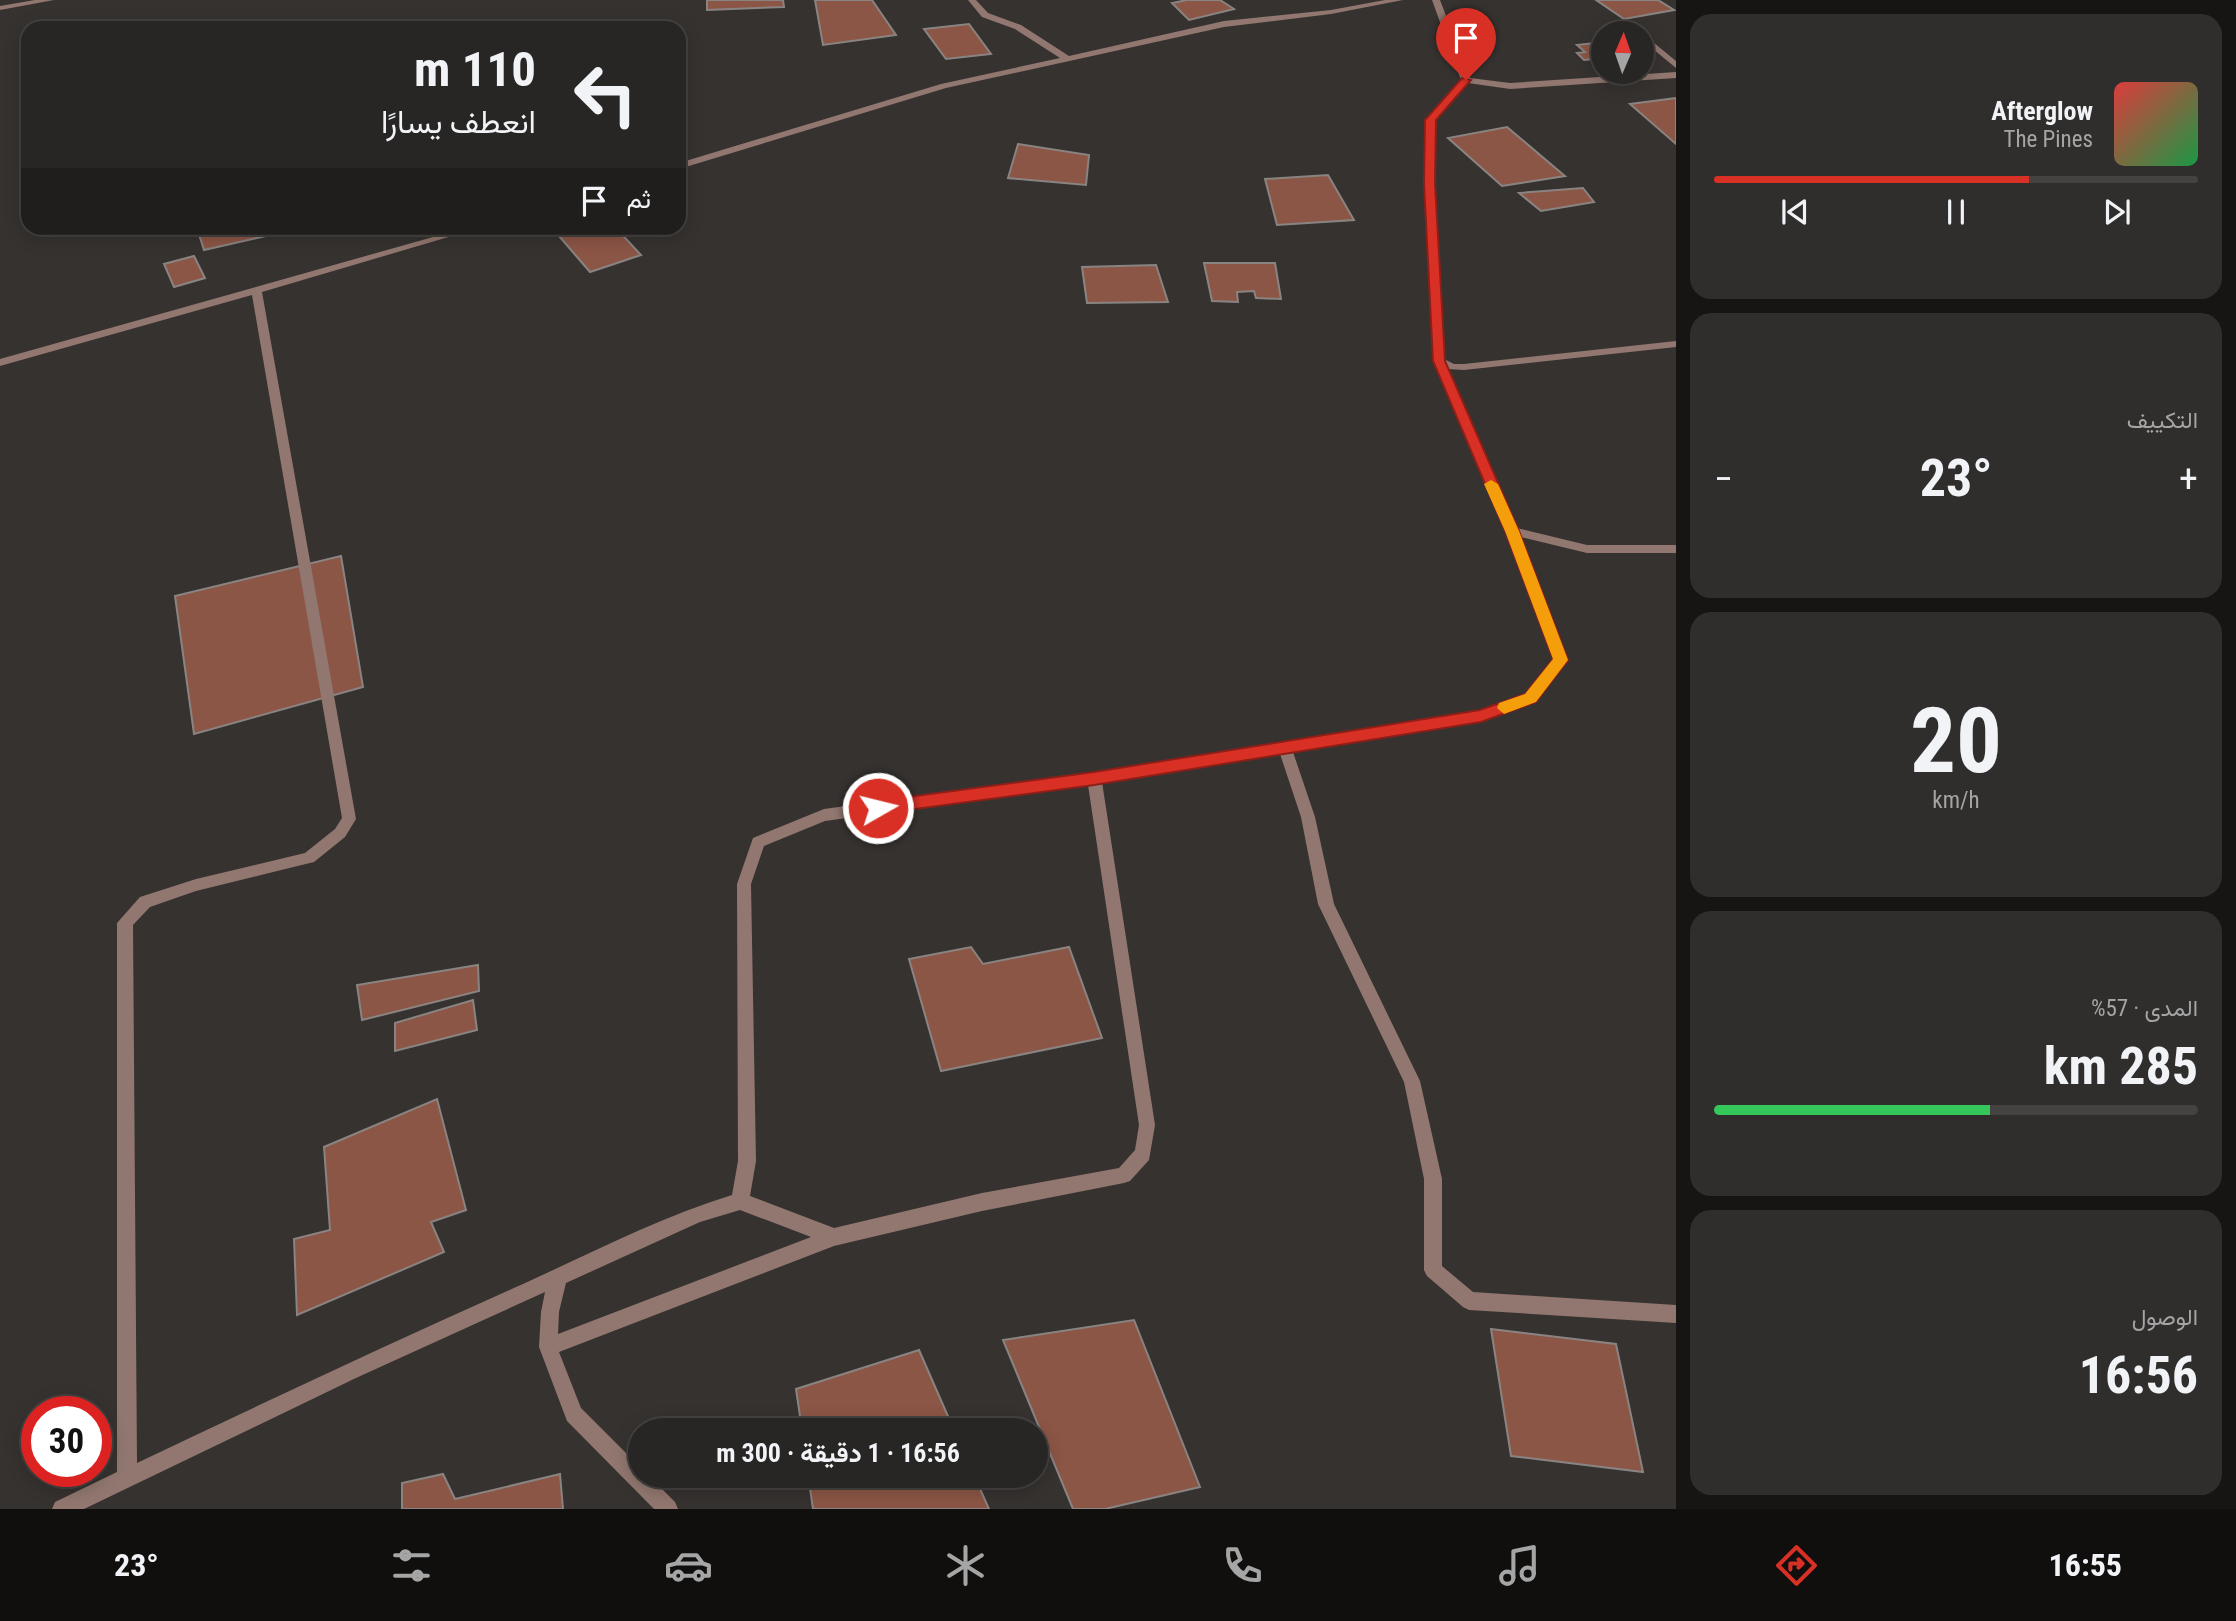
<!DOCTYPE html>
<html lang="ar">
<head>
<meta charset="utf-8">
<style>
	body { margin:0; font-family:"Roboto Condensed",Vazirmatn,sans-serif; background:#302e2c; color:#f1f3f6; direction:rtl; height:100vh; display:flex; flex-direction:column; font-size:26px; white-space:nowrap }
	* { box-sizing:border-box; margin:0 }
	p { font-size:23px; color:#a5a5a6 }
	.icon { flex:none; width:38px; height:38px; fill:none; stroke:currentColor; stroke-width:2; stroke-linecap:round; stroke-linejoin:round }
	.map { position:relative; flex:1; overflow:hidden; direction:ltr }
	.details { display:flex; flex-direction:column; gap:14px; padding:14px; background:#161514; width:560px }
	.details>* { flex:none }
	.banner { position:absolute; left:21px; top:21px; width:665px; height:214px; border-radius:21px; box-shadow:0 4px 18px #0003,0 0 0 2px #444341; direction:rtl; background:#282624; color:#f1f3f6; overflow:hidden }
	.needle { width:46px; rotate:2deg }
	.controls { position:absolute; left:1591px; top:21px; display:grid; gap:14px }
	.controls a { display:grid; place-items:center; width:63px; height:63px; border-radius:50%; background:#282624; box-shadow:0 4px 18px #0003,0 0 0 2px #444341; font-size:35px }
	.speed { position:absolute; left:21px; top:1396px; display:flex; gap:14px; font-size:35px; font-weight:700; text-align:center }
	.speed>* { display:grid; place-content:center; width:91px; height:91px; border-radius:50%; background:#282624; box-shadow:0 4px 18px #0003,0 0 0 2px #444341; line-height:1 }
	.speed .limit { border:10px solid #d22; background:#fff; color:#111 }
	.pin { position:absolute; display:grid; place-items:center; width:60px; height:60px; color:#fff; margin:-72px -30px; border-radius:50% 50% 50% 0; rotate:-45deg; box-shadow:0 0 7px #0007 }
	.pin .icon { rotate:45deg }
	.me { position:absolute; width:77px; margin:-38px; rotate:82deg; stroke-linejoin:round; filter:drop-shadow(0 0 5px #0008) }
	.turn { display:flex; align-items:center; gap:24px; height:147px; padding:0 35px; font-size:32px }
	.turn .icon { width:91px; height:91px; stroke-width:2.5 }
	.turn b { display:block; font-size:49px; line-height:60px }
	.then { display:flex; align-items:center; height:66px; padding:0 35px; background:#0003; gap:14px; font-size:26px }
	.big { font-size:52px; font-weight:700; line-height:1.1 }
	.details .card { flex:1; display:flex; flex-direction:column; justify-content:center; gap:10px; min-width:0; padding:0 24px; border-radius:21px; background:#302e2c }
	.details .dial { align-items:center; gap:0 }
	.dial b { font-size:91px; line-height:1 }
	.song { display:flex; align-items:center; gap:21px }
	.cover { width:84px; height:84px; border-radius:10px; background:linear-gradient(135deg,hsl(0 70% 55%),hsl(140 70% 35%)) }
	.played { height:7px; border-radius:4px; background:linear-gradient(90deg,#d93025 65%,#444341 65%) }
	.keys { display:flex; justify-content:space-around; direction:ltr }
	.heat { display:flex; justify-content:space-between; align-items:center; font-size:38px; direction:ltr }
	.charge { height:10px; border-radius:5px; background:linear-gradient(90deg,#34c759 57%,#444341 0) }
	.trip { position:absolute; left:628px; top:1418px; width:420px; height:70px; border-radius:35px; background:#282624; box-shadow:0 4px 18px #0003,0 0 0 2px #444341; font-weight:700; line-height:70px; text-align:center; direction:rtl }
	.tab-bar { display:flex; height:112px; justify-content:space-around; align-items:center; background:#100f0e; color:#a5a5a6 }
	.tab-bar .icon { width:49px; height:49px }
	.tab-bar .current { color:#d93025 }
	.tab-bar b { font-size:32px; color:#f1f3f6 }
	main { display:flex; flex:1; min-height:0 }
	.map>svg:first-child { display:block }
	.building { fill:#8c5646; stroke:#898482; stroke-width:2 }
	.lines { fill:none; stroke-linecap:round; stroke-linejoin:round }
	.street { fill:#91776f; fill-rule:evenodd }
	.route { fill:#d93025; stroke:#8d1f18; stroke-width:2 }
	.slow { fill:#f59e0b }
</style>
</head>
<body>
<main>
<section class="details">
<div class="card">
<div class="song"><i class="cover"></i><div><b>Afterglow</b><p>The Pines</p></div></div>
<div class="played"></div>
<div class="keys"><svg class="icon" aria-label="previous" viewBox="0 0 24 24"><path d="M18 5L8 12l10 7zM5 5v14"/></svg><svg class="icon" aria-label="pause" viewBox="0 0 24 24"><path d="M8 5v14M16 5v14"/></svg><svg class="icon" aria-label="next" viewBox="0 0 24 24"><path d="M6 5l10 7-10 7zM19 5v14"/></svg></div>
</div>
<div class="card"><p>التكييف</p>
<div class="heat"><a>−</a><b class="big">23°</b><a>+</a></div>
</div>
<div class="card dial"><b>20</b><p>km/h</p></div>
<div class="card"><p>المدى · 57%</p><b class="big">285 km</b><div class="charge"></div></div>
<div class="card"><p>الوصول</p><b class="big">16:56</b></div>
</section>
<div class="map">
<svg width="1676" height="1509" viewBox="0 0 1676 1509">
	<rect width="100%" height="100%" fill="#363230"/>
	<!-- building -->
	<path class="building" d="M707,0H783L784,7L707,10Z
		M815,0H872L896,35L823,45Z
		M1187,0H1220L1234,9L1189,20L1172,3Z
		M1596,0H1658L1674,10L1624,19Z
		M969,24L991,54L946,59L924,29Z
		M1603,42V68L1594,59L1584,60L1577,53L1585,52L1577,45Z
		M1676,98V144L1630,104Z
		M1507,127L1565,176L1502,186L1448,138Z
		M1018,144L1089,155L1086,185L1008,178Z
		M1328,175L1354,220L1277,225L1265,179Z
		M1583,188L1594,202L1541,211L1519,193Z
		M197,228H267L270,235L204,250Z
		M552,228H616L641,255L590,272Z
		M194,256L205,278L174,287L164,264Z
		M1204,263H1275L1281,299L1256,298L1254,291L1237,292L1238,302L1212,301Z
		M1156,265L1168,302L1087,303L1082,267Z
		M341,556L363,687L194,734L175,596Z
		M971,947L983,964L1069,947L1102,1038L941,1071L909,959Z
		M478,965L479,991L362,1020L357,985Z
		M473,1000L477,1030L395,1051V1023Z
		M437,1099L466,1210L431,1222L444,1252L297,1315L294,1239L330,1230L324,1147Z
		M1134,1320L1200,1487L1105,1509H1073L1003,1340Z
		M1491,1329L1616,1344L1643,1472L1511,1456Z
		M919,1350L954,1430H802L796,1389Z
		M443,1474L455,1499L560,1474L563,1509H402V1483Z
		M808,1475H974L989,1509H813Z"/>
	<g class="lines">
		<!-- street -->
		<path class="street" d="M35,0H54L0,10V6Z
			M968,0H976L988,13L1021,25L1069,56L1224,21L1331,10L1385,0H1403L1331,14L1224,27L946,88L679,169V163L941,84L1060,58L1015,29L982,17Z
			M1432,0H1440L1470,78L1510,83L1676,72V78L1510,89L1468,83L1436,120L1435,183L1444,359L1454,364H1464L1676,341V347L1464,370L1448,369L1517,528L1587,545H1676V553H1587L1521,537L1568,660L1536,702L1486,720L1293,752L1315,817L1334,904L1420,1081L1442,1179V1266L1473,1292L1676,1305V1323L1469,1310L1463,1307L1427,1276L1424,1270V1179L1404,1082L1318,904L1301,817L1280,754L1102,782L1155,1125L1149,1160L1130,1181L1124,1183L982,1211L834,1246L559,1352L581,1408L640,1467V1475H648L675,1502L678,1509H654L567,1421L539,1347L541,1312L545,1292L356,1378L84,1509H52L55,1502L117,1472V923L140,897L196,879L305,853L335,829L342,818L252,295L0,366V359L465,228H479L262,292L356,819L345,837L314,862L196,891L150,907L133,925L137,1463C265,1402 393,1342 523,1284C591,1253 660,1217 732,1195L738,1161L737,884L753,838L824,809L1094,772L1480,711L1526,694L1554,659L1506,531L1434,361L1425,183L1426,120L1461,80ZM1088,785L1139,1125L1135,1150L1119,1168L982,1193L834,1228L750,1196L756,1161L751,884L764,846L825,821ZM740,1210L811,1237L558,1334L559,1312L566,1283L700,1222Z
			M1642,33L1676,61V68L1642,40Z"/>
	</g>
	<!-- route -->
	<path class="route" d="M1462,78L1471,80L1436,120L1435,183L1445,361L1519,531L1568,660L1536,702L1481,722L1094,785L878,814L873,812L870,808L873,803L878,801L1094,772L1480,710L1525,694L1553,659L1505,531L1433,361L1424,183L1425,120Z"/>
	<!-- slow -->
	<path class="slow" d="M1491,480L1498,484L1519,531L1568,660L1536,702L1504,714L1497,708L1499,703L1525,694L1553,659L1505,531L1484,484Z"/>
</svg>
<div class="controls">
<a><svg class="needle" viewBox="-14 -14 28 28"><path d="M0-13l5 13h-10z" fill="#e53935"/><path d="M0 13l5-13h-10z" fill="#a5a5a6"/></svg></a>
</div>
<div class="speed"><div class="limit">30</div></div>
<div class="pin" style="left:1466px;top:80px;background:#d93025"><svg class="icon" aria-label="arrive" viewBox="0 0 24 24"><path d="M6 21V4h12l-3 4 3 4H6"/></svg></div>
<svg class="me" style="left:878px;top:808px" viewBox="-20 -20 40 40"><circle r="17" fill="#d93025" stroke="#fff" stroke-width="3"/><path d="M0-11L8 9 0 5-8 9z" fill="#fff"/></svg>
<div class="trip">16:56 · 1 دقيقة · 300 m</div>
<div class="banner">
<div class="turn"><svg class="icon" aria-label="left" viewBox="0 0 24 24"><path d="M17 20v-9H6M10 6l-5 5 5 5"/></svg><div><b>110 m</b>انعطف يسارًا</div></div>
<div class="then">ثم<svg class="icon" aria-label="arrive" viewBox="0 0 24 24"><path d="M6 21V4h12l-3 4 3 4H6"/></svg></div>
</div>
</div>
</main>
<nav class="tab-bar">
<b>16:55</b>
<svg class="icon current" aria-label="directions" viewBox="0 0 24 24"><path d="M12 3l9 9-9 9-9-9zM9 14v-3h6M13 9l2 2-2 2"/></svg>
<svg class="icon" aria-label="music" viewBox="0 0 24 24"><path d="M9 18V5l10-2v13"/><circle cx="6" cy="18" r="3"/><circle cx="16" cy="16" r="3"/></svg>
<svg class="icon" aria-label="phone" viewBox="0 0 24 24"><path d="M5 4h4l2 5-3 2q2 4 5 5l2-3 5 2v4C11 20 4 13 5 4z"/></svg>
<svg class="icon" aria-label="climate" viewBox="0 0 24 24"><path d="M12 3v18M4 7l16 10M4 17L20 7"/></svg>
<svg class="icon" aria-label="car" viewBox="0 0 24 24"><path d="M5 17H2v-5l4-1 3-4h7l3 4 3 1v5h-3M9 17h6M6 11h13"/><circle cx="7" cy="17" r="2"/><circle cx="17" cy="17" r="2"/></svg>
<svg class="icon" aria-label="filters" viewBox="0 0 24 24"><path d="M4 7h16M4 17h16"/><circle cx="9" cy="7" r="2"/><circle cx="15" cy="17" r="2"/></svg>
<b>23°</b>
</nav>
</body>
</html>
